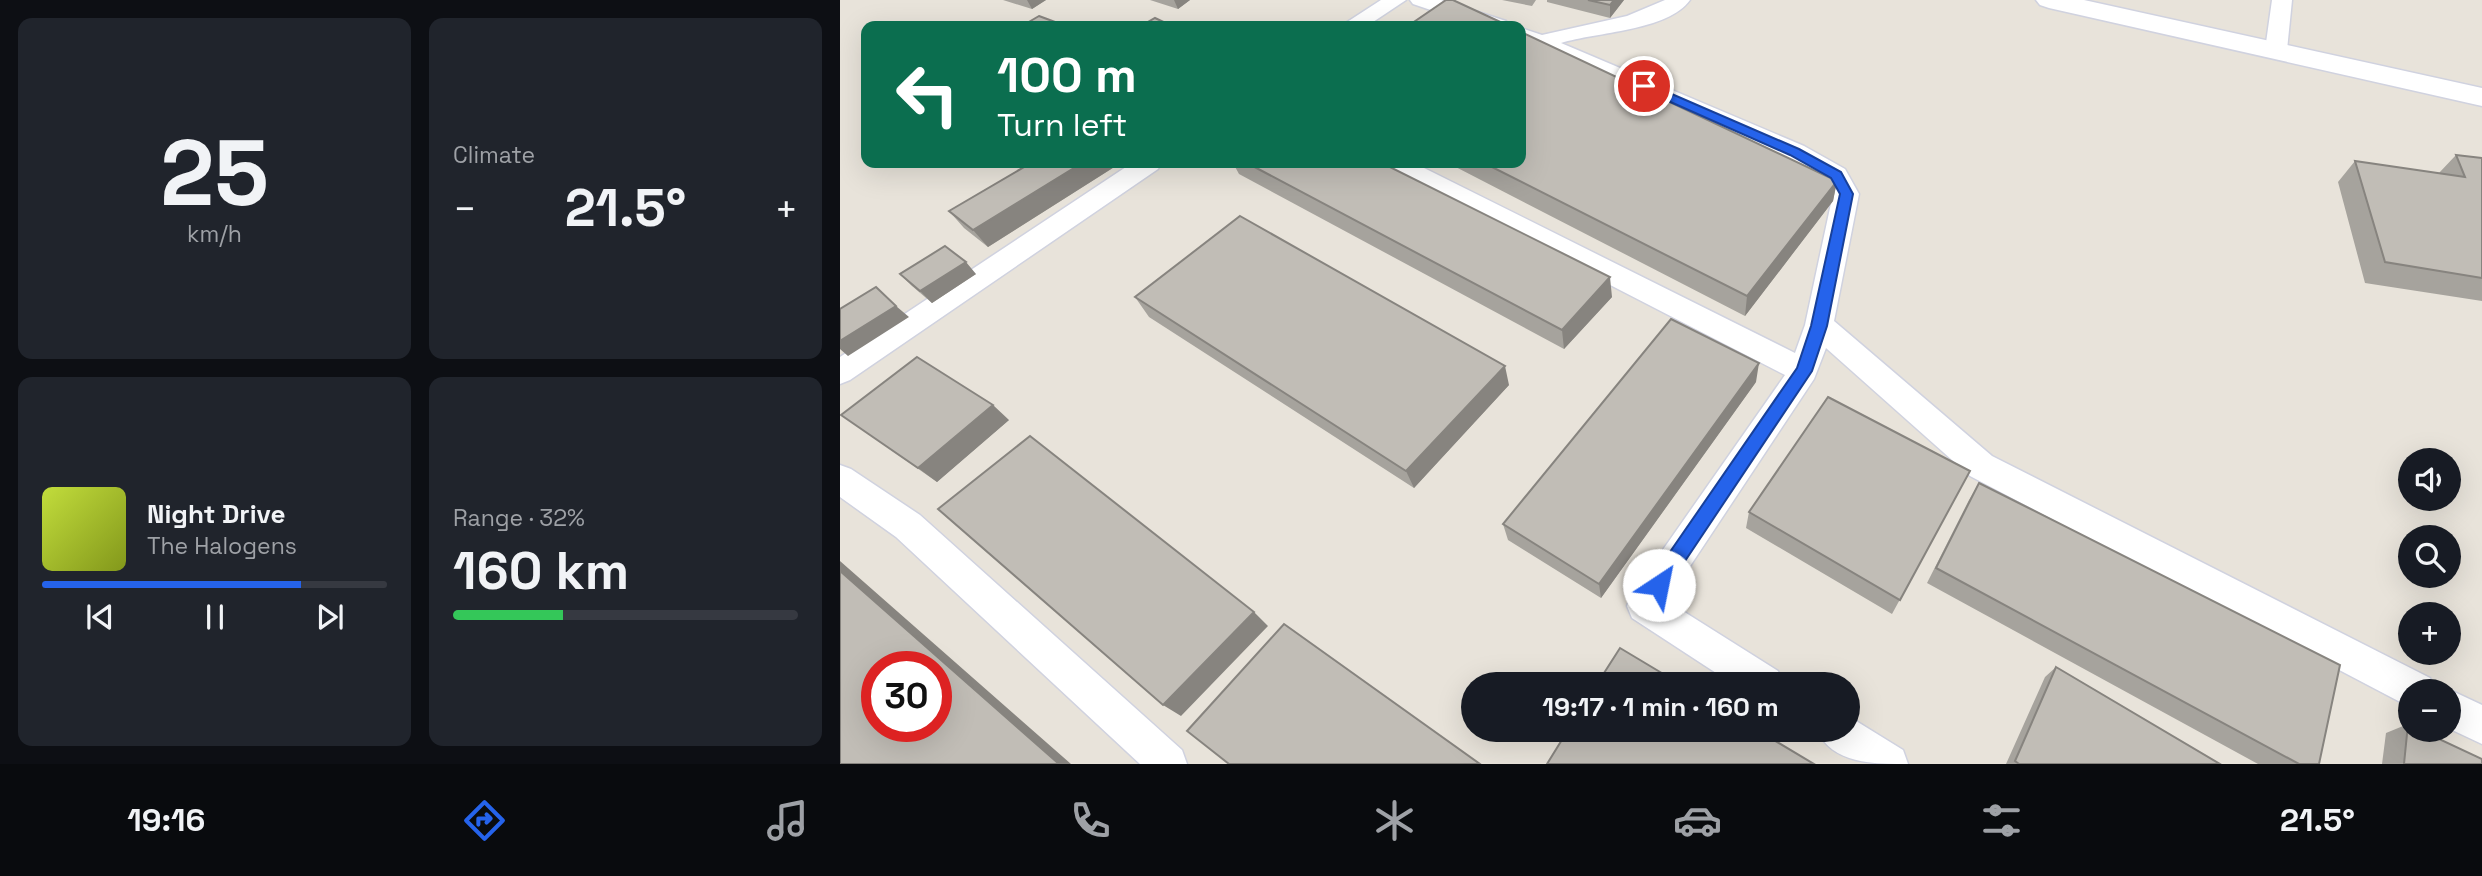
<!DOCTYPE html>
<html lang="en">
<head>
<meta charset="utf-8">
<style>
	body { margin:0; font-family:"Space Grotesk",sans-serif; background:#20242c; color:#f1f3f6; height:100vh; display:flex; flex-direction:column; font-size:26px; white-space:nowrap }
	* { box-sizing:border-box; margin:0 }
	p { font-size:23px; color:#9ea1a6 }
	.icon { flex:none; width:38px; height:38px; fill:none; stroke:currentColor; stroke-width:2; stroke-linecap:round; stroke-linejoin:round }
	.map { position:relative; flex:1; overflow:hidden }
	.sheet { display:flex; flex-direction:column; gap:18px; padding:18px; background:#0d0f14; width:840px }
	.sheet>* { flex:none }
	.guide { position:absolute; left:21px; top:21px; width:665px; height:147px; border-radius:14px; box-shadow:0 7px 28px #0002; background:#0b6e4f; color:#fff; overflow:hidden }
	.buttons { position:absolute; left:1558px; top:448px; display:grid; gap:14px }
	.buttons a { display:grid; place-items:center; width:63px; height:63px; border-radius:50%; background:#171b24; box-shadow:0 7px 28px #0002; font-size:35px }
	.speed { position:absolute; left:21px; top:651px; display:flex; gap:14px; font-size:35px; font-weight:700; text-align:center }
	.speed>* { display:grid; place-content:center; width:91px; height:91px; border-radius:50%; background:#171b24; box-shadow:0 7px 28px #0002; line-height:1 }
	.speed .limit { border:10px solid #d22; background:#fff; color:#111 }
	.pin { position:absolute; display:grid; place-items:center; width:60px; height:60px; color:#fff; margin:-30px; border:4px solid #fff; border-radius:50%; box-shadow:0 2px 7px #0007 }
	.me { position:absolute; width:77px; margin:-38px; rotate:34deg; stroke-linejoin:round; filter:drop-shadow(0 0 5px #0008) }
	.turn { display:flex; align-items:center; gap:24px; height:147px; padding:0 21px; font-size:32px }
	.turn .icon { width:91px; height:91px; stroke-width:2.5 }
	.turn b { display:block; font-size:49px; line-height:60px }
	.big { font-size:52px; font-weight:600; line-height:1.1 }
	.sheet .widget { flex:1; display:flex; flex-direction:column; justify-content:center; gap:10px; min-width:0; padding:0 24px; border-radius:14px; background:#20242c }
	.sheet .dial { align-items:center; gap:0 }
	.dial b { font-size:91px; line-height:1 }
	.song { display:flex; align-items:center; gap:21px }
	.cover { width:84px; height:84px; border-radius:10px; background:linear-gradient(135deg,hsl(70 70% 55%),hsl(70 70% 35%)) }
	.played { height:7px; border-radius:4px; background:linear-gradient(90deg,#2563eb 75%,#363941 75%) }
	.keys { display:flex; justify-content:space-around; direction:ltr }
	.heat { display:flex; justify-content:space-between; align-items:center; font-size:38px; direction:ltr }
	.charge { height:10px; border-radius:5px; background:linear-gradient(90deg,#34c759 32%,#363941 0) }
	.sheet .tiles { flex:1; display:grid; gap:18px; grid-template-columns:repeat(2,1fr) }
	.trip { position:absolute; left:621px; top:672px; width:399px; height:70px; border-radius:35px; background:#171b24; box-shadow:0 7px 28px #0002; font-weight:600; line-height:70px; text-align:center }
	.tab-bar { display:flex; height:112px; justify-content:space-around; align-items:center; background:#090b0e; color:#9ea1a6 }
	.tab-bar .icon { width:49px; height:49px }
	.tab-bar .current { color:#2563eb }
	.tab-bar b { font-size:32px; color:#f1f3f6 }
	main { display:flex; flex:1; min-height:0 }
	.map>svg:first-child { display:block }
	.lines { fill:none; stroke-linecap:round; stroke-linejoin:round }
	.minor-casing { stroke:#d0d2df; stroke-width:3 }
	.tertiary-casing { stroke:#d0d2df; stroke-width:3 }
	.minor { fill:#fff; fill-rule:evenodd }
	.tertiary { fill:#fff; fill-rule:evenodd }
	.wall { fill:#a6a39d }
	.shaded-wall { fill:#87847f }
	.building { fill:#c1bdb6; stroke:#87847f; stroke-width:2; fill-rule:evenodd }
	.route { fill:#2563eb; stroke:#184099; stroke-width:2 }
</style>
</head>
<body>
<main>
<section class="sheet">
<div class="tiles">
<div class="widget dial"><b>25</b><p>km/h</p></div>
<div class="widget"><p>Climate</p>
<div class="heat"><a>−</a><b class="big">21.5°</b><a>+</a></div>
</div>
<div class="widget">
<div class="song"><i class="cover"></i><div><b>Night Drive</b><p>The Halogens</p></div></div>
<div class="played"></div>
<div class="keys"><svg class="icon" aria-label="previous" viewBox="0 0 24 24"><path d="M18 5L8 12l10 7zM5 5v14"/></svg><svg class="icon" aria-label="pause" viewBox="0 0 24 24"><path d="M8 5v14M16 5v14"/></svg><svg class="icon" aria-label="next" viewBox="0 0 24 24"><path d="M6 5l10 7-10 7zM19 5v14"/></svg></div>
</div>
<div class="widget"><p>Range · 32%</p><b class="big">160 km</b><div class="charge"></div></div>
</div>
</section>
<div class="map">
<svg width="1642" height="764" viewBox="0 0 1642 764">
	<rect width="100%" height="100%" fill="#e8e3da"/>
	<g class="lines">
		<defs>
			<path id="minor" d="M541,0H566L527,26H501Z
				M570,0H601L666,21L669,26H638L573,4Z
				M825,0H850C828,31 756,32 721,43L964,146L1005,169L1019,194L994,321L1152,456L1590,678L1595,691H1570V706L1564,704L1130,476L986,348L974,379L827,601L938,671L943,684H893L792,618L787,606L792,594L945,375L545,169L542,163H574L955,353L965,325L993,194L986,181L946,158L681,42V28L702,35L787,16Z
				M1432,0H1452L1447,50L1444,55H1428L1425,50Z
				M292,163H321L318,169L10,380L0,384V357Z
				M0,465L11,469L80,515L342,750L347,764H300L56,537L0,497Z
				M1608,689L1642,705V744L1608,728V691H1603Z
				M1008,716L1063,750L1068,764C1034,764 992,764 977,730H1008Z"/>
			<path id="tertiary" d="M1196,0H1244L1642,88V106L1209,8L1200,5Z"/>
		</defs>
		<!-- minor casing -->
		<use href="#minor" class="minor-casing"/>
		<!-- tertiary casing -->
		<use href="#tertiary" class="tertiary-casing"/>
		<!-- minor -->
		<use href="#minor" class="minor"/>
		<!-- tertiary -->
		<use href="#tertiary" class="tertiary"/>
	</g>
	<!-- wall -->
	<path class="wall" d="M163,0H206L192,9Z
		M310,0H350L338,9Z
		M662,0H696L692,6Z
		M707,0H784L770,18L707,2Z
		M1616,155L1642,158V301L1525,283L1498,182L1515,161L1599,173Z
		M182,163H278L279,164L148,247L124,228L109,211L185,166Z
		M393,163H542L772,297L724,349L399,174Z
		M608,163H681L997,181L993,201L905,316Z
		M60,274H136L92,303L72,286Z
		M295,297L669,385L574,488L309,317Z
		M916,382L761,598L668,540L663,524Z
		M1,415L169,420L97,482Z
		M1130,471L1052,614L906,528L909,512Z
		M1139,483L1479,764H1418L1087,583L1129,500Z
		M1216,667L1380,764H1166L1205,677Z
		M1568,724L1642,764H1542L1546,733Z"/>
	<!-- shaded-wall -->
	<path class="shaded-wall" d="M187,0H206L192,9Z
		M334,0H350L338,9Z
		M774,0H784L770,18V5Z
		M242,163H278L279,164L148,247L133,230Z
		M997,181L993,201L905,316L907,296Z
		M126,262L136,274L92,303L80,291Z
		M770,277L772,297L724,349L722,330Z
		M56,306L69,317L8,356L0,349V341Z
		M919,363L916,382L761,598L759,584Z
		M665,366L669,385L574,488L566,471Z
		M153,405L169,420L97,482L78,468Z
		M0,561L231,764H219L0,571Z
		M414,612L428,626L341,716L323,705Z"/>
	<!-- building -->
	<path class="building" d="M606,0H613L669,26H568Z
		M748,0H774L770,5Z
		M199,16L223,25L221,26H182Z
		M315,18L332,26H301Z
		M681,32L997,181L907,296L644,163H681Z
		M1616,155L1642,158V278L1545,262L1515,161L1625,177Z
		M191,163H242L133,230L109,211Z
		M407,163H542L770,277L722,330Z
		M400,216L665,366L566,471L295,297Z
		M105,246L126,262L80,291L60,274Z
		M36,287L56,306L0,341V309Z
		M831,319L919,363L759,584L663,524Z
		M77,357L153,405L78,468L1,415Z
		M988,397L1130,471L1060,600L909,512Z
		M190,436L414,612L323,705L98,509Z
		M1139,483L1500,665L1479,764H1459L1096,568Z
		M0,571L219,764H0ZM37,667H96V726H37Z
		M444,624L640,764H389L347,731Z
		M780,648L840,684H757Z
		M1216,667L1380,764H1179L1175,761Z
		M1568,724L1570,725V730H1580L1642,759V764H1564Z
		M728,730H917L974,764H707Z"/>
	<!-- route -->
	<path class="route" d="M804,82L959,149L1001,172L1013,194L987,326L972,371L825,591L819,593L812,591L809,585L812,578L957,368L971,326L1000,194L991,178L950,155L799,88V83Z"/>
</svg>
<div class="buttons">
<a><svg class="icon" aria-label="sound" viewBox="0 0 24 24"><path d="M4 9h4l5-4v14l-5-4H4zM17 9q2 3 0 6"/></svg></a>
<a><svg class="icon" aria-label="search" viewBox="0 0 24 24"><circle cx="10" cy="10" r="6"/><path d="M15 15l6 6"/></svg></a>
<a>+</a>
<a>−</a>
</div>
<div class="speed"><div class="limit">30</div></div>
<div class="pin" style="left:804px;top:86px;background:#d93025"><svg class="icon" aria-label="arrive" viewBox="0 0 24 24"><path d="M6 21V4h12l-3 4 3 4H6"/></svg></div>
<svg class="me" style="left:819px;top:585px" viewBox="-20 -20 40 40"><circle r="19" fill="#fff"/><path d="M0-13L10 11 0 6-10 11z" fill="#2563eb"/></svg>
<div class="trip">19:17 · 1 min · 160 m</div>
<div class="guide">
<div class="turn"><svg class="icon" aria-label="left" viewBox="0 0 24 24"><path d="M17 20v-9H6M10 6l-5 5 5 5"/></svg><div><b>100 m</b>Turn left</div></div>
</div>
</div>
</main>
<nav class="tab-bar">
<b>19:16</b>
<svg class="icon current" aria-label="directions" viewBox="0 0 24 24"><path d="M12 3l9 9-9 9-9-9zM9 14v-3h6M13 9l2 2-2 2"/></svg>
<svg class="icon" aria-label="music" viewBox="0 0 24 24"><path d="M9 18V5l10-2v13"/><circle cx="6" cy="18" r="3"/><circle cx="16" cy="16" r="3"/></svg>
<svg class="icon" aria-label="phone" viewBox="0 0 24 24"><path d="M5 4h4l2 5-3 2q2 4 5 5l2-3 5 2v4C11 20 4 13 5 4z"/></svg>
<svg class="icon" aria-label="climate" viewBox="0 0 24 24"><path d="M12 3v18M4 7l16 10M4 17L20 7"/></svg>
<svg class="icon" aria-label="car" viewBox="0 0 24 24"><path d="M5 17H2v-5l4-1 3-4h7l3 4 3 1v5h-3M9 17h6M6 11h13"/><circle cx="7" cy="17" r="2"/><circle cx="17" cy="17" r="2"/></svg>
<svg class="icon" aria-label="filters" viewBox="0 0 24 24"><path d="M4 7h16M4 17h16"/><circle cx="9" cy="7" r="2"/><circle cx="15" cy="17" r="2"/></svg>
<b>21.5°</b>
</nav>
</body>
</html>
